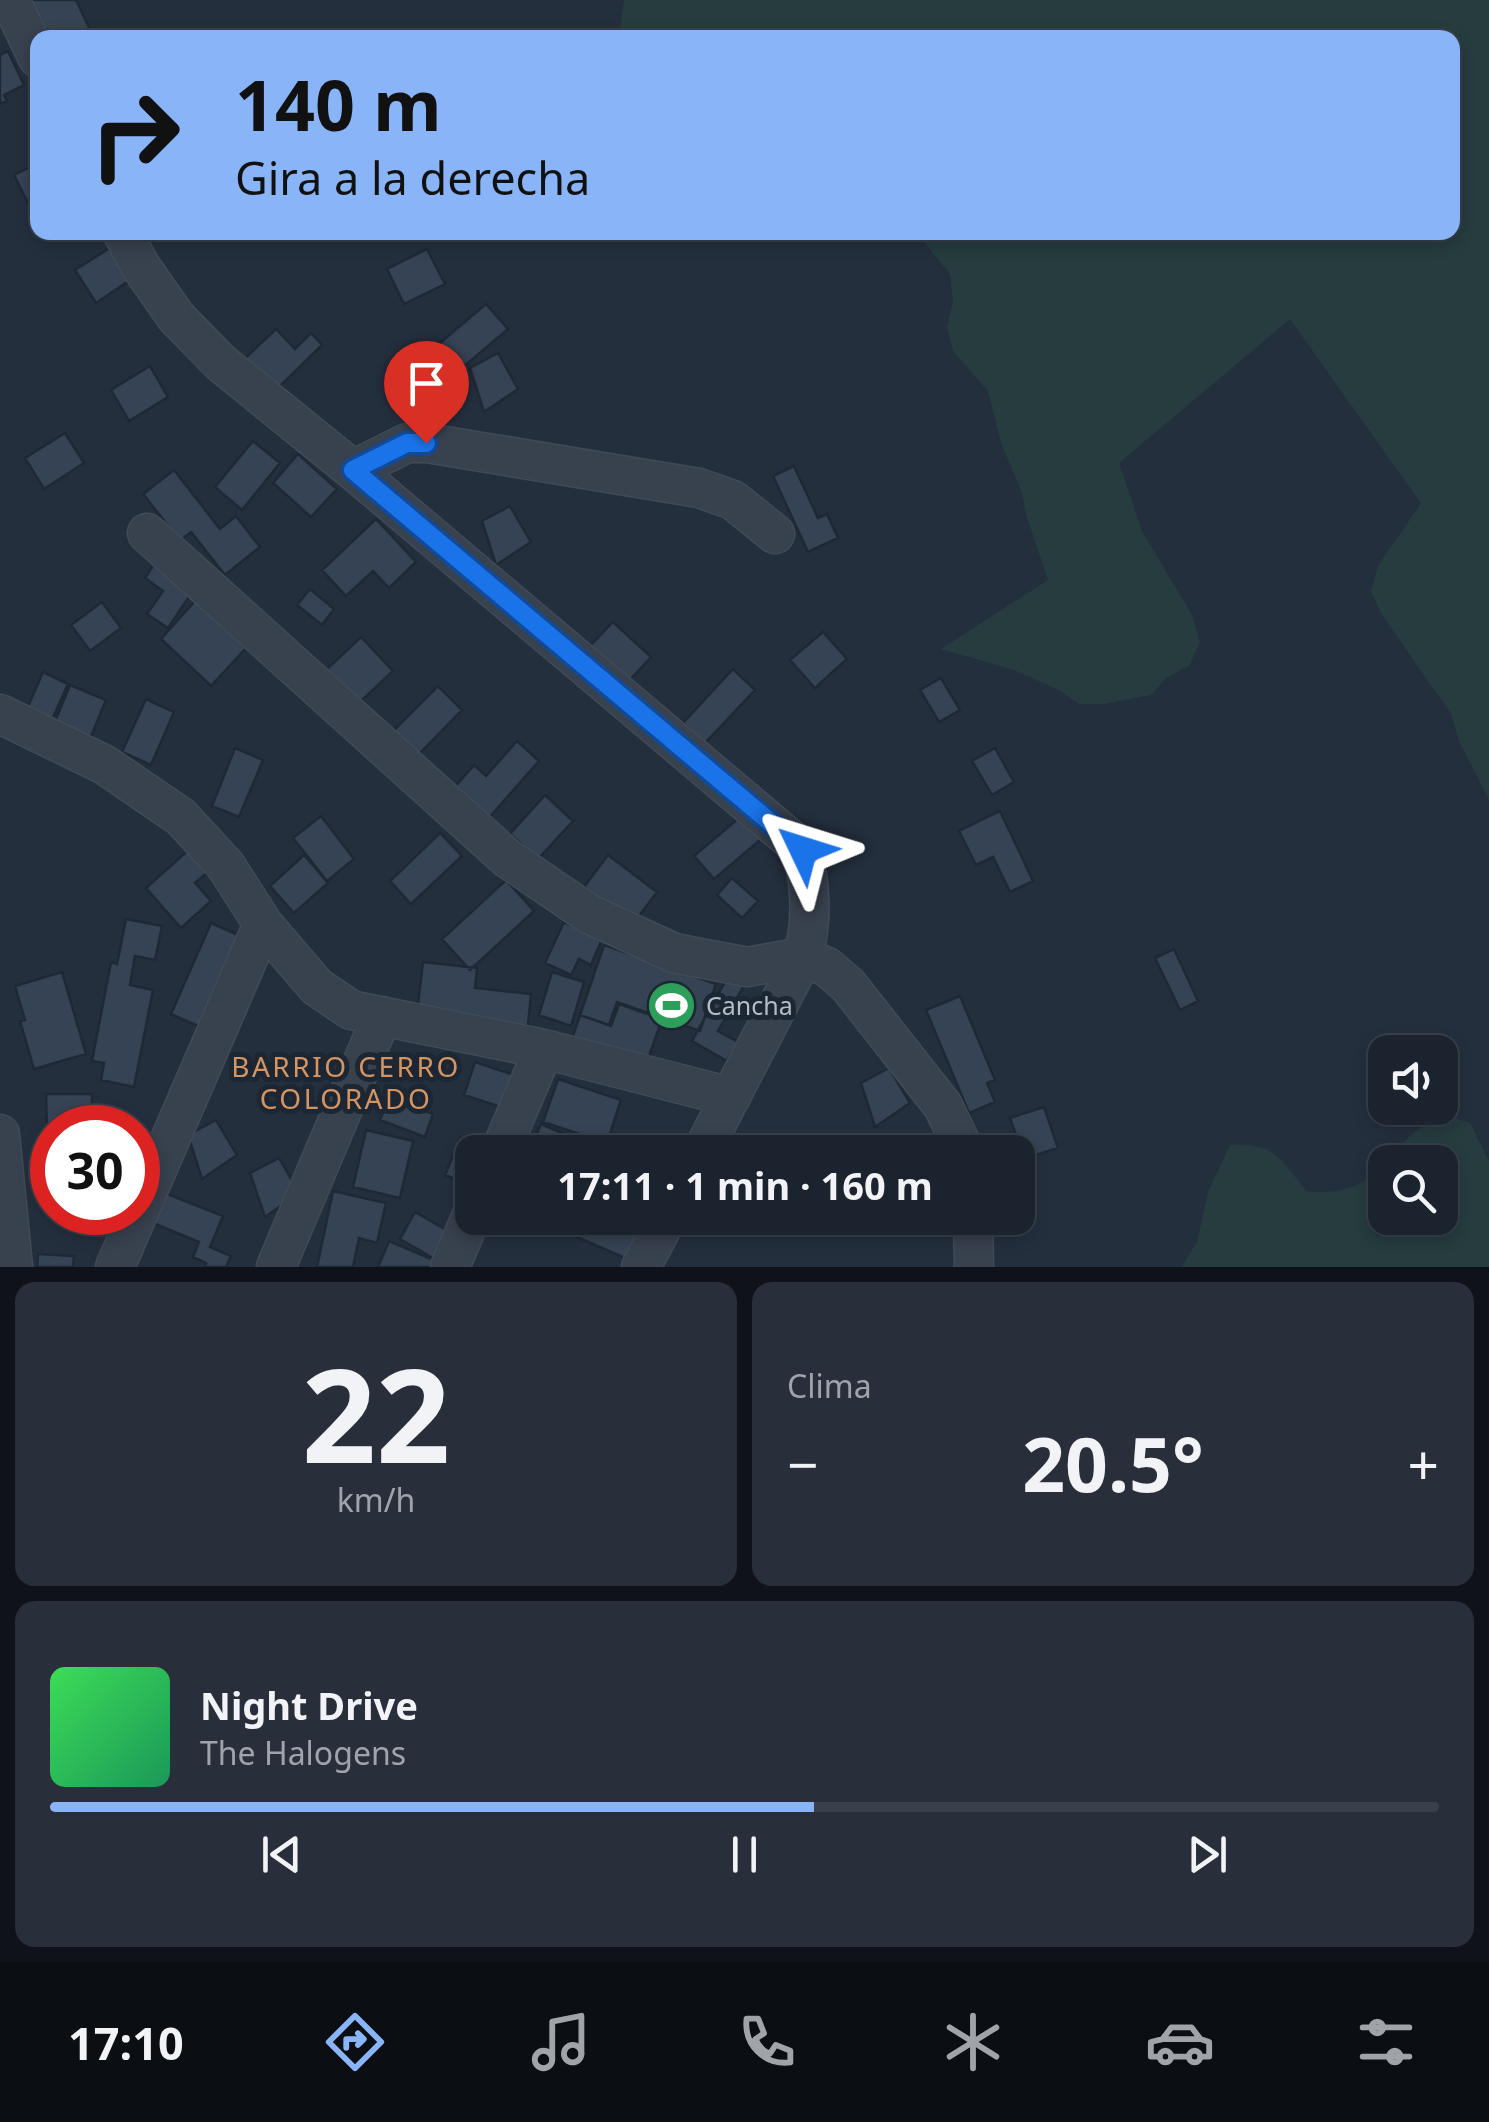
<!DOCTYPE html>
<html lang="es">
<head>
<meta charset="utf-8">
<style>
	body { margin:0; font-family:"Noto Sans",sans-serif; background:#282f3a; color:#f1f3f6; height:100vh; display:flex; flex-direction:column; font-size:38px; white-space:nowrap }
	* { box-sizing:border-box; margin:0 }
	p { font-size:32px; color:#a0a4aa }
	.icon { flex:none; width:55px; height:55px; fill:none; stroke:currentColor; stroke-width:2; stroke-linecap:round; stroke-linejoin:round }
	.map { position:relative; height:1267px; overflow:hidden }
	.drawer { display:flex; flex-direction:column; gap:15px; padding:15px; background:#0f1319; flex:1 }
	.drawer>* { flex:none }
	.banner { position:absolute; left:30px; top:30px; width:1430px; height:210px; border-radius:20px; box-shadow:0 5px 15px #0003,0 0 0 2px #39404a; background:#8ab4f8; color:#111; overflow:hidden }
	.tools { position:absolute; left:1368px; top:1035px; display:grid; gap:20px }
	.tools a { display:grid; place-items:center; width:90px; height:90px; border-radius:20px; background:#1b232e; box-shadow:0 5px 15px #0003,0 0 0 2px #39404a; font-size:50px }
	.speed { position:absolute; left:30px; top:1105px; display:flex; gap:20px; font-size:50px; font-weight:700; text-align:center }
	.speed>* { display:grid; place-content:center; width:130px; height:130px; border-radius:50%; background:#1b232e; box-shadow:0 5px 15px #0003,0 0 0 2px #39404a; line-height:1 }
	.speed .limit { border:15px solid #d22; background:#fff; color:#111 }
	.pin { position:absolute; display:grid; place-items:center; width:85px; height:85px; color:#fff; margin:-102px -42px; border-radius:50% 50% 50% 0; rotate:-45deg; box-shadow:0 0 10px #0007 }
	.pin .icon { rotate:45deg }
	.me { position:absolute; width:110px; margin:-55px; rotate:311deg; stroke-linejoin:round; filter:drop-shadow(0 0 8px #0008) }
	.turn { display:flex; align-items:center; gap:35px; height:210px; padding:0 40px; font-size:45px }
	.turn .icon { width:130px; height:130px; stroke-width:2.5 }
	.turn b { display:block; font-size:70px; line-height:85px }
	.big { font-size:75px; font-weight:700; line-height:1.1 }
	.drawer .card { flex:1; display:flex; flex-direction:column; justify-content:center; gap:15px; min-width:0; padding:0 35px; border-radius:20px; background:#282f3a }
	.drawer .dial { align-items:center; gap:0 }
	.dial b { font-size:130px; line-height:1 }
	.song { display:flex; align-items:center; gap:30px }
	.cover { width:120px; height:120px; border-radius:15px; background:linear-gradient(135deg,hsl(130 70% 55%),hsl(150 70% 35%)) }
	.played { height:10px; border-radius:5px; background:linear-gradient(90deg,#8ab4f8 55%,#39404a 55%) }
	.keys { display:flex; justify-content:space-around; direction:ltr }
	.heat { display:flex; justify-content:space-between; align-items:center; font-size:55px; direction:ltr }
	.drawer .tiles { flex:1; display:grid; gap:15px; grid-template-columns:1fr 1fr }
	.card:last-child { grid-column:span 2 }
	.trip { position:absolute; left:455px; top:1135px; width:580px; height:100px; border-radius:20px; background:#1b232e; box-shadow:0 5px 15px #0003,0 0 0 2px #39404a; font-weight:700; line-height:100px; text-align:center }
	.tabs { display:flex; height:160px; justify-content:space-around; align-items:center; background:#0b0e12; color:#a0a4aa }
	.tabs .icon { width:70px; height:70px }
	.tabs .selected { color:#8ab4f8 }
	.tabs b { font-size:45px; color:#f1f3f6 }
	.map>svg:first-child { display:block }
	.green { fill:#263c3f }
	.building { fill:#364354; stroke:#1f2835; stroke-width:2.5 }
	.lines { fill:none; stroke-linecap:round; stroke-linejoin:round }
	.minor-casing { stroke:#414a57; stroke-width:41 }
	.minor { stroke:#38414e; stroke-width:38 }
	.route-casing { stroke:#114b97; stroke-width:25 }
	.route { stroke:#1a73e8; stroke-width:18 }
	.labels { text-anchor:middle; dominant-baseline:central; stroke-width:10; stroke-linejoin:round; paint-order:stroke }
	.poi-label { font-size:25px; fill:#b4bcc9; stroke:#1d2633; text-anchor:start }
	.neighbourhood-label { font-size:28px; letter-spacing:2.5px; fill:#d59563; stroke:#1d2633 }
</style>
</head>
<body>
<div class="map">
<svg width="1489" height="1267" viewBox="0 0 1489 1267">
	<rect width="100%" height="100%" fill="#242f3e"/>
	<!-- green -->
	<path class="green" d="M624,0H1489V800L1460,743L1450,712L1382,615L1371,591L1378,566L1421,503L1290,319L1119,463L1142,531L1192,615L1200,642L1189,666L1167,677L1151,695L1104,704H1079L1059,690L1014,670L941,649L1048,580L1027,518L1022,493L1001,443L988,391L953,351L947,327L953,301L950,274L917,233L1452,232V38L619,37Z
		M1445,1115L1470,1123L1489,1161V1267H1181L1197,1242L1208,1192L1230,1145C1274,1142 1281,1159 1306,1191C1336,1195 1365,1188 1385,1163V1218H1440V1162H1386C1403,1140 1419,1126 1445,1115Z"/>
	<!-- building -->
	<path class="building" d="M27,0H76L94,38H44Z
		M8,51L24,85L4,95L7,101L0,104V55Z
		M38,163V223L14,175Z
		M116,244L136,276L96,303L75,270Z
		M427,249L445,284L404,304L387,269Z
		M486,304L508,329L455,374L434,348Z
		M276,329L295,349L311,333L322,345L270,396L239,364Z
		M498,353L518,389L484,412L470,368Z
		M150,366L168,397L129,421L111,390Z
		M65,433L84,463L44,489L25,458Z
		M253,441L280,463L242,510L215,487Z
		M298,454L337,489L311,517L273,483Z
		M794,466L818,518L827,514L838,538L808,552L773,476Z
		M174,470L220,529L236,516L260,547L225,575L191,532L180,541L143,494Z
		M510,506L531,542L496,565L482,521Z
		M376,519L416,562L389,588L373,571L346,596L322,570Z
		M156,561L195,588L168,628L147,614L163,591L145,578Z
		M310,589L334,609L322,625L297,605Z
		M195,601L246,648L211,686L161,639Z
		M102,602L121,628L90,651L71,625Z
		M613,622L651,657L627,683L589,647Z
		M823,632L847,659L815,688L790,660Z
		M361,637L393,671L359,703L327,669Z
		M733,669L755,690L704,744L683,723Z
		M43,672L68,684L51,722L26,711Z
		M941,678L960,710L939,722L920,690Z
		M70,685L106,700L90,739L54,724Z
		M438,686L462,710L414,759L389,735Z
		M146,699L174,712L151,765L122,752Z
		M517,741L539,761L488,819L454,788L474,765L486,776Z
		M235,748L263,760L239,817L212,806Z
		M995,748L1014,782L992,795L972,761Z
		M545,795L573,821L538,859L510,834Z
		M1000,811L1033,881L1010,892L993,857L976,865L959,831Z
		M746,812L766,835L714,879L694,856Z
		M321,816L354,859L327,881L293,838Z
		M440,833L462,856L411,904L390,881Z
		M194,845L214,867L195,883L211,901L181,928L146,888Z
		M304,855L328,883L294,913L270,886Z
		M608,855L657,892L633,924L584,887Z
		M732,878L758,901L742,918L717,895Z
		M506,880L534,911L470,970L442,939Z
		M126,919L162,926L155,960L135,956L130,985L153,990L134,1087L101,1080L104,1063L92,1061L111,962L117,964Z
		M564,922L602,939L591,965L579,959L571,975L545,963Z
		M211,923L247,939L207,1030L171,1014Z
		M604,945L716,984L700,1031L617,1002L609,1025L580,1015Z
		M1174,949L1198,1001L1180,1010L1155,958Z
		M423,962L477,968L475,988L531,994L528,1026L417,1013Z
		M62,972L86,1054L34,1069L20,1021L25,1020L15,986Z
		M552,972L584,982L571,1026L539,1015Z
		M730,973L746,982L718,1031L738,1042L727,1061L692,1041Z
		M960,996L995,1080L987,1083L995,1102L969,1113L926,1010Z
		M619,1004L662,1019L646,1065L572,1039L580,1015L611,1026Z
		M475,1062L526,1079L516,1112L464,1095Z
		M889,1068L910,1103L875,1127L861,1083Z
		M558,1079L621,1100L607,1143L543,1122Z
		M46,1094H92V1128H52V1132H47Z
		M388,1098L433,1114L425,1137L380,1120Z
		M1044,1107L1058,1148L1024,1159L1010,1118Z
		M216,1120L237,1155L202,1179L188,1135Z
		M541,1124L590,1145L587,1152H529Z
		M366,1130L413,1141L400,1198L353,1187Z
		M615,1134L656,1148L654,1152H609Z
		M460,1138L490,1150L472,1152V1186L445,1175Z
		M279,1158L299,1193L265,1217L250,1173Z
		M333,1191L386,1203L377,1243L359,1238L353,1267H317Z
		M165,1193L223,1216L210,1247L231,1256L226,1267H205L206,1263L193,1257L199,1242L153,1223Z
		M415,1212L448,1231L433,1258L400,1239Z
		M586,1218H654L634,1262L577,1237Z
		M389,1241L436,1261L434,1267H378Z
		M38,1254L74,1256L73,1267H37Z"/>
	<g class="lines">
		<defs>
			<path id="minor" d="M10,0L38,58
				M122,232L141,267L176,317L221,363L353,470L803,850C810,888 813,919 803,957L702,1152
				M353,470L407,443H427L699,488L733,500L775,534
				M147,533L507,858L589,914L674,953L747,967L803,957L827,967L848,985L943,1106L965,1152
				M0,714L105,765L181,817L226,866L263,924L317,987L351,1010L544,1049L731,1097
				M0,1134L13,1267
				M500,1152L544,1049
				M973,1218L974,1267
				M115,1267L263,924
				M276,1267L382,1016
				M450,1267L472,1215
				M641,1267L667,1218"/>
		</defs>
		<!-- minor casing -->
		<use href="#minor" class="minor-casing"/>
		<!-- minor -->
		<use href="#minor" class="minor"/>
	</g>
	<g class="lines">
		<defs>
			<path id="route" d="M426,443H407L353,470L803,850"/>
		</defs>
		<!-- route casing -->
		<use href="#route" class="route-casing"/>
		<!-- route -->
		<use href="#route" class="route"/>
	</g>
	<!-- icons -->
	<defs>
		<symbol id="stadium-disc" viewBox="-11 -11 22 22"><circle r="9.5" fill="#2e9e5b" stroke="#1d2633"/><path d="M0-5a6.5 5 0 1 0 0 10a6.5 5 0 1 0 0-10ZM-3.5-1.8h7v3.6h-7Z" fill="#fff"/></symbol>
	</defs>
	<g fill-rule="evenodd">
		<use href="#stadium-disc" x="644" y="978" width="55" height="55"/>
	</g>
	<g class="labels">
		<!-- poi labels -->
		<g class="poi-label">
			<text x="706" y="1005">Cancha</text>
		</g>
		<!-- neighbourhood labels -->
		<g class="neighbourhood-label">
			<text x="346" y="1066">BARRIO CERRO<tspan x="346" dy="32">COLORADO</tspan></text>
		</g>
	</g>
</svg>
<div class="tools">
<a><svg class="icon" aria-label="sound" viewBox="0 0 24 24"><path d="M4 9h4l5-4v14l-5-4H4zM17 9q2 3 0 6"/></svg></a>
<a><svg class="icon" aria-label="search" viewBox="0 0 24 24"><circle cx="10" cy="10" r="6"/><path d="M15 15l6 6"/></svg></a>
</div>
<div class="speed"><div class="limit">30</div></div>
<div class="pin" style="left:426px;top:443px;background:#d93025"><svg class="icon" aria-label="arrive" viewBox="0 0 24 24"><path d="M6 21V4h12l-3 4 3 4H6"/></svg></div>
<svg class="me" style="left:803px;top:850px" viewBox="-20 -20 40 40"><path d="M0-17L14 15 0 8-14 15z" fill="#1a73e8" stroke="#fff" stroke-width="4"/></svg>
<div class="trip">17:11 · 1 min · 160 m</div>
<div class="banner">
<div class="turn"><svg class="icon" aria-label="right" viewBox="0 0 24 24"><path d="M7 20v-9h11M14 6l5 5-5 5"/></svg><div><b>140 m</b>Gira a la derecha</div></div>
</div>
</div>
<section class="drawer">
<div class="tiles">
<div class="card dial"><b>22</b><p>km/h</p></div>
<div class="card"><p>Clima</p>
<div class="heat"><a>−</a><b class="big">20.5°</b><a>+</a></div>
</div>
<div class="card">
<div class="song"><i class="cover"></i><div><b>Night Drive</b><p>The Halogens</p></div></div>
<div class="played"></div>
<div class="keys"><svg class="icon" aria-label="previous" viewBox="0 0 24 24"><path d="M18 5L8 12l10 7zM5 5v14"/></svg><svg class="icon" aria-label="pause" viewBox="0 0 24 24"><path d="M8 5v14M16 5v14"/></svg><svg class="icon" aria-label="next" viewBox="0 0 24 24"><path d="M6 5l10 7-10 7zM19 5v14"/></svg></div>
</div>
</div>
</section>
<nav class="tabs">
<b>17:10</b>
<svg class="icon selected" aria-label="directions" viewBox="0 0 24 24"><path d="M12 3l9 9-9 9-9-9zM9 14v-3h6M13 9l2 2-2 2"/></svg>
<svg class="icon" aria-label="music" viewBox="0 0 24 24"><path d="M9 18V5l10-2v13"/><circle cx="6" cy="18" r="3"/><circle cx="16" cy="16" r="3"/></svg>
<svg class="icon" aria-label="phone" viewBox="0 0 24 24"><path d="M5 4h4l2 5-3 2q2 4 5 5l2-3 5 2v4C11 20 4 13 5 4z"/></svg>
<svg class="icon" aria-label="climate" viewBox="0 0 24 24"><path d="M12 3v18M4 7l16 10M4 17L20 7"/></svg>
<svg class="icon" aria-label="car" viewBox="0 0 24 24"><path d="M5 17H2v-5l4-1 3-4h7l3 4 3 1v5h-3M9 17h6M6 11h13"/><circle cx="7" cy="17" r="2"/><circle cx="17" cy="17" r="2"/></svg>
<svg class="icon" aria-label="filters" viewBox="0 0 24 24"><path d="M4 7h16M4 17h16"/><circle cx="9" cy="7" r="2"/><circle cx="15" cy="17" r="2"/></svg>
</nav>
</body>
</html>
